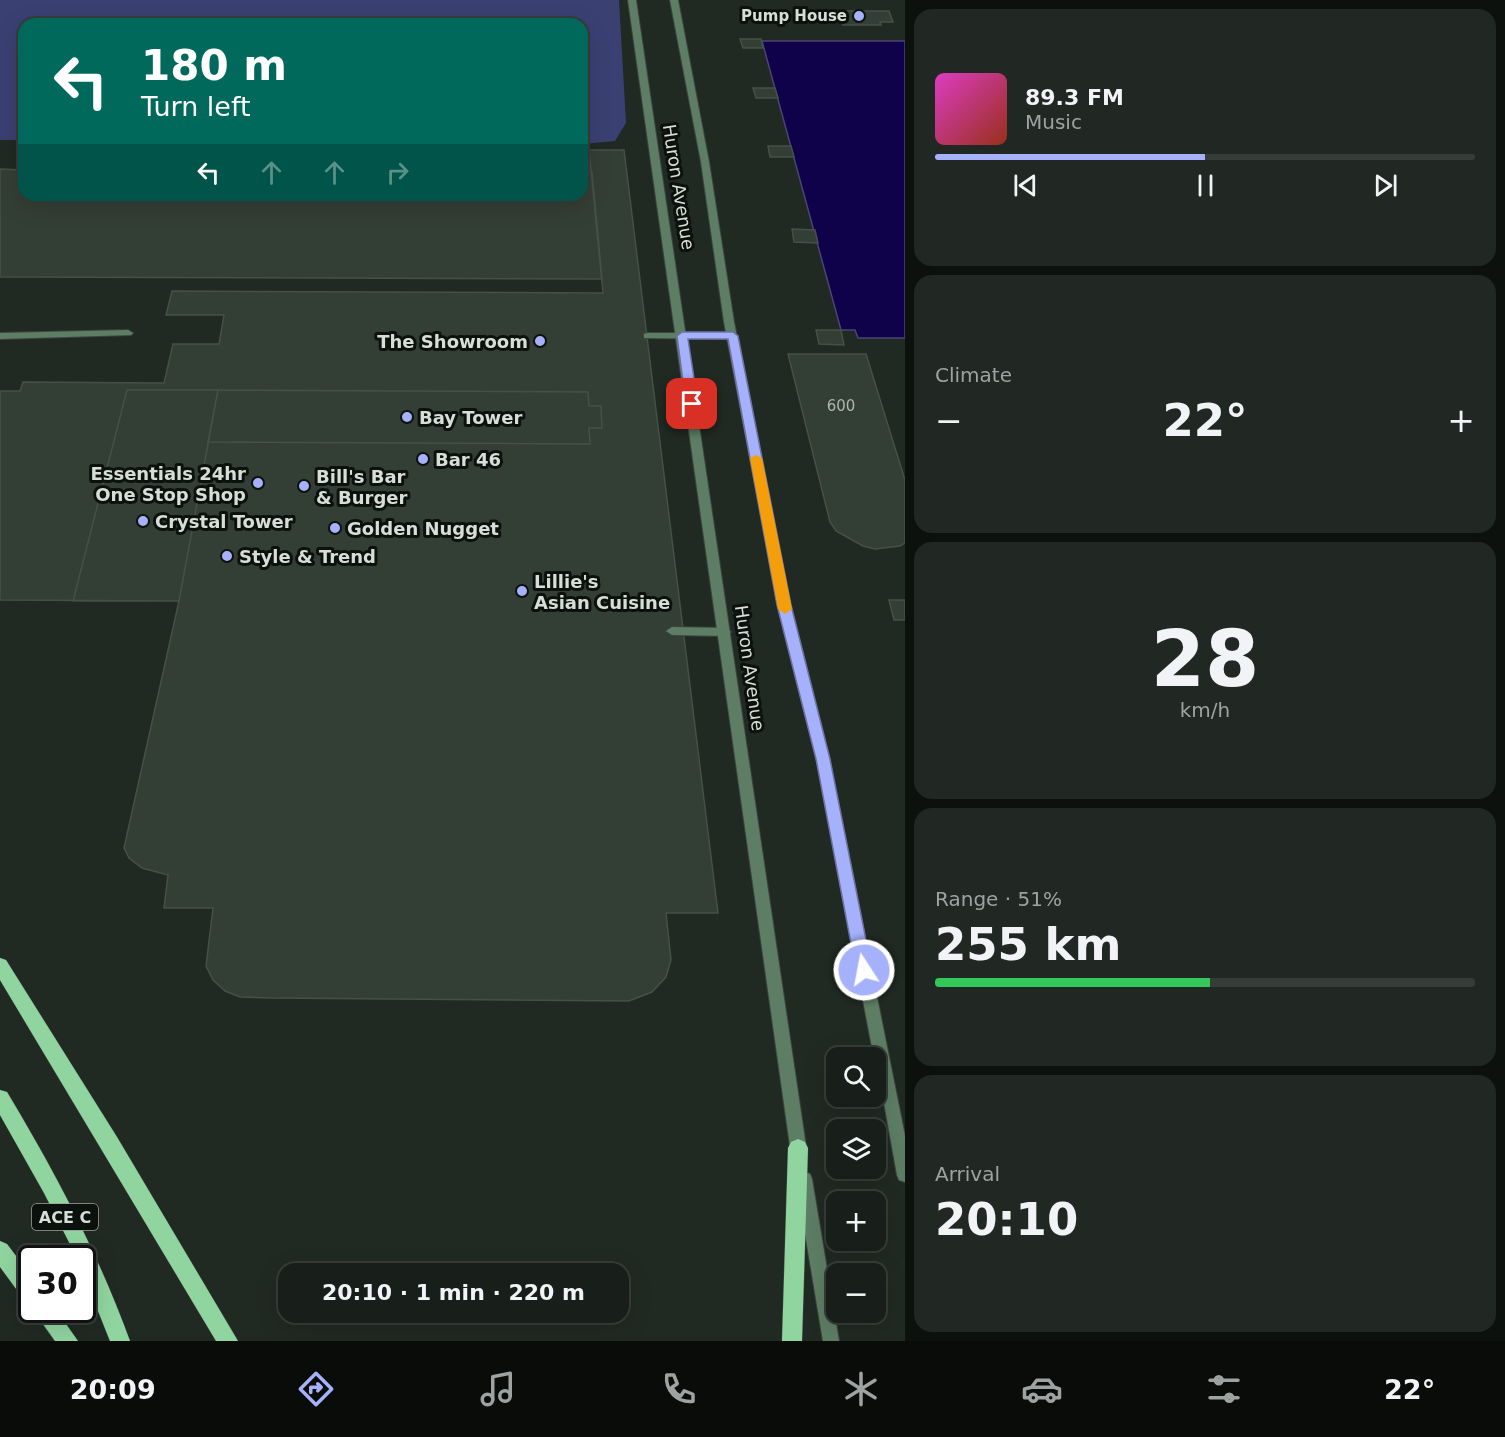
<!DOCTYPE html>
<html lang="en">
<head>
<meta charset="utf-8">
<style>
	body { margin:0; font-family:"DejaVu Sans",sans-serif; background:#212723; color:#f1f3f6; height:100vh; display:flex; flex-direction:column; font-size:22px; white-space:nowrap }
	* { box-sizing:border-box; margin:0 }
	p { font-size:20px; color:#9fa2a2 }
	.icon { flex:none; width:33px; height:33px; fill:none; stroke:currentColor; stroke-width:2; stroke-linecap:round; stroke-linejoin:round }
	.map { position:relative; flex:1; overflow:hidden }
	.side { display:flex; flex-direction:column; gap:9px; padding:9px; background:#0d110e; width:600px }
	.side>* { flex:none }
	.hud { position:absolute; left:18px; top:18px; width:570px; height:183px; border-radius:18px; box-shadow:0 6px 24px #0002,0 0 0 2px #363d39; background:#00695c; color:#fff; overflow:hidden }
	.fabs { position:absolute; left:826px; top:1047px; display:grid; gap:12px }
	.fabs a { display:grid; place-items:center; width:60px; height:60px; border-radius:12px; background:#181f1a; box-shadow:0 6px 24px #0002,0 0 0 2px #363d39; font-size:30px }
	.speed { position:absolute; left:18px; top:1245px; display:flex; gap:12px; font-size:30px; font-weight:700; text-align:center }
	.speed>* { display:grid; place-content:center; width:78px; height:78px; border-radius:50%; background:#181f1a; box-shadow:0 6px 24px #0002,0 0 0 2px #363d39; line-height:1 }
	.speed .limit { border:3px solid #111; border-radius:9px; background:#fff; color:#111 }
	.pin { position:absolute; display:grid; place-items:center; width:51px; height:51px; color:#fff; margin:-26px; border-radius:12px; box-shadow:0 3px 9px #0006 }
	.me { position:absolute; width:66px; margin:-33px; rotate:349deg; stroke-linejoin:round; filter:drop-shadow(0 0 4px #0008) }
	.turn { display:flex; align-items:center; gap:21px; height:126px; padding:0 24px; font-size:27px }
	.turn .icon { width:78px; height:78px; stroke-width:2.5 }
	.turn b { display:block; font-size:42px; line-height:51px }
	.lanes { display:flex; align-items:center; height:57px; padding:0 24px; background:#0003; justify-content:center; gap:30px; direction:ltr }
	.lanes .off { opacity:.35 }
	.big { font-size:45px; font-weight:700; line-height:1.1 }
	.side .widget { flex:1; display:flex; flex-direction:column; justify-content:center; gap:9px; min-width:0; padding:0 21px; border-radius:18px; background:#212723 }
	.side .dial { align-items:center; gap:0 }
	.dial b { font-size:78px; line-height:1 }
	.song { display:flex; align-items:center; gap:18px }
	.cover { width:72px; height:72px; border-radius:9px; background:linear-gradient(135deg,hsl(310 70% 55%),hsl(10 70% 35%)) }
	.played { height:6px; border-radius:3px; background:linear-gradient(90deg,#a6b1fc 50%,#363d39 50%) }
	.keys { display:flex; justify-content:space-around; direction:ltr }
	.heat { display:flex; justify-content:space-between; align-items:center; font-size:33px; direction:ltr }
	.charge { height:9px; border-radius:4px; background:linear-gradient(90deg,#34c759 51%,#363d39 0) }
	.trip { position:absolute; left:278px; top:1263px; width:351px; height:60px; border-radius:18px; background:#181f1a; box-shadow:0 6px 24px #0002,0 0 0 2px #363d39; font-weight:700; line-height:60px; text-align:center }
	.tab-bar { display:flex; height:96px; justify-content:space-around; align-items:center; background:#0a0c0a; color:#9fa2a2 }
	.tab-bar .icon { width:42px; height:42px }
	.tab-bar .selected { color:#a6b1fc }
	.tab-bar b { font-size:27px; color:#f1f3f6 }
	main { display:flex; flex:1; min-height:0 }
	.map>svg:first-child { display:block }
	.green { fill:#3b4073 }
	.water { fill:#10024a; stroke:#4c4475; stroke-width:1.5 }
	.building { fill:#333e35; stroke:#465048; stroke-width:1.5 }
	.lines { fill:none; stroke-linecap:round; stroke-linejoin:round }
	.service-casing { stroke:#3d463f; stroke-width:2 }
	.minor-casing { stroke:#3d463f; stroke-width:2 }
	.primary-casing { stroke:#3d463f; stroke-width:1 }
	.service { fill:#5d7d64; fill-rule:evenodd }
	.minor { fill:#5d7d64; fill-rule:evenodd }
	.primary { fill:#90d5a0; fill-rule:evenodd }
	.route { fill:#a6b1fc; stroke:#6c73a4; stroke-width:1.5 }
	.slow { fill:#f59e0b }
	.poi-dot { fill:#a6b1fc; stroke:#0c110d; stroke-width:2 }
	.labels { text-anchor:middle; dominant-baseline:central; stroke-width:6; stroke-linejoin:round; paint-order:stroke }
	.far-poi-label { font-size:15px; font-weight:bold; fill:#d7ded8; stroke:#0c110d; text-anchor:end }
	.number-label { font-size:15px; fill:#aeb6af }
	.shield { fill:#0c110d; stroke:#9aa09b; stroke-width:1.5 }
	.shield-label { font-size:16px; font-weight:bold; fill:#d7ded8 }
	.street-label { font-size:18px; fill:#d7ded8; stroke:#0c110d }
	.poi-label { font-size:18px; font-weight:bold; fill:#d7ded8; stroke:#0c110d; text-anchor:start }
</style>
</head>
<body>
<main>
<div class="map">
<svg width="905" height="1341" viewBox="0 0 905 1341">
	<rect width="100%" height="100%" fill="#202922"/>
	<!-- green -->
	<path class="green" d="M0,0H619L626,123L615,141L582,144V24H24V140H0Z"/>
	<!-- water -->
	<path class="water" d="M762,41H905V338H858L855,330H841Z"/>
	<!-- building -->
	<path class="building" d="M826,11H889L893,22H880L881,25H843L842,22H829Z
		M740,39H761L763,48H743Z
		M753,88H775L778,98H756Z
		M768,146H791L794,157H770Z
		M589,150H624L718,913H666L671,960L666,977L652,992L629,1001L271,998L240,997L225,991L213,980L206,966L213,908H164L168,875L142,868L129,858L124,848L179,601L0,600V391H20L23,382L164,383L173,344H219L224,315H166L172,291L603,293Z
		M0,169L24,170V195H582V172H592L602,279L0,277Z
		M792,229L815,230L818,243L794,242Z
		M816,330H841L844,345L819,344Z
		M788,354H866L905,480V543L900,546L875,549L863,546L836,531L830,522Z
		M127,390H218L179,601H73Z
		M218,390L588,392L589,406H601L602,428H589L590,444L208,442Z
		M889,600H905V620H894Z"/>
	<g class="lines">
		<defs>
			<path id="service" d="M128,330L133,333L131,335L0,339V333Z
				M647,333H733L738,336L733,339L644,338V334Z
				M672,627L725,628L731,632L725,636L672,635L666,631Z"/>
			<path id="minor" d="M628,0H636L807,1153L804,1158L799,1160L794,1158L791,1153Z
				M670,0H678L709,162L734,322L790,605L829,759L905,1136V1182L899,1180L897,1175L876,1058H874L817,759L778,605L724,322L701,162Z
				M804,1172L810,1174L812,1179L839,1341H823L796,1179L798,1174Z"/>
			<path id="primary" d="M0,958L6,960L117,1137L238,1341H216L0,980Z
				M0,1090L7,1092C55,1172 98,1253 130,1341H110L82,1271V1258H77L44,1193L0,1115Z
				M798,1139L805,1142L808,1148L802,1341H782L788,1148L791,1142Z
				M0,1241L7,1244L32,1277V1304L25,1301L0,1267Z
				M33,1310H56L78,1341H55Z"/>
		</defs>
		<!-- service casing -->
		<use href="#service" class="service-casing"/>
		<!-- minor casing -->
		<use href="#minor" class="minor-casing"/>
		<!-- primary casing -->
		<use href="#primary" class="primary-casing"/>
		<!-- service -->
		<use href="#service" class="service"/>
		<!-- minor -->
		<use href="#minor" class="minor"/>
		<!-- primary -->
		<use href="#primary" class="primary"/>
	</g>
	<!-- route -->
	<path class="route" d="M682,332H733L738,336L791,605L830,759L872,970L870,975H858L856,970L816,759L777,605L728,339H688L698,404L692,408L686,404L677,336Z"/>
	<!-- slow -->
	<path class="slow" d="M756,455L762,458L792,609L785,614L778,609L750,458Z"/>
	<!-- markers -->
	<g class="poi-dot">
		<circle cx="859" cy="16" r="6"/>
		<circle cx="540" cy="341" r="6"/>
		<circle cx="407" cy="417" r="6"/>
		<circle cx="423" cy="459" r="6"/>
		<circle cx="258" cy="483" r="6"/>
		<circle cx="304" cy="486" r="6"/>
		<circle cx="143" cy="521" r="6"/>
		<circle cx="335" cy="528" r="6"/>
		<circle cx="227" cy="556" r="6"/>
		<circle cx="522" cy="591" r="6"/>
	</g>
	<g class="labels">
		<!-- far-poi labels -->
		<g class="far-poi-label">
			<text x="847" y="16">Pump House</text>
		</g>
		<!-- number labels -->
		<g class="number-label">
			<text x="841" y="406">600</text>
		</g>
		<!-- shield labels -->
		<rect class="shield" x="32" y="1204" width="66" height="26" rx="4.5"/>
		<g class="shield-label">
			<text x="65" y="1217">ACE C</text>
		</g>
		<!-- street labels -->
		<g class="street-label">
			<text transform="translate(679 187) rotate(81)">Huron Avenue</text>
			<text transform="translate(750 668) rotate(82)">Huron Avenue</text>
		</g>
		<!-- poi labels -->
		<g class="poi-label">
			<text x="528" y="341" text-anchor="end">The Showroom</text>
			<text x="419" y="417">Bay Tower</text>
			<text x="435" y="459">Bar 46</text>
			<text x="246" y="473" text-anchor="end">Essentials 24hr<tspan x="246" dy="21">One Stop Shop</tspan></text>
			<text x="316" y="476">Bill's Bar<tspan x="316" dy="21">&amp; Burger</tspan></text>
			<text x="155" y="521">Crystal Tower</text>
			<text x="347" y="528">Golden Nugget</text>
			<text x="239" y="556">Style &amp; Trend</text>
			<text x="534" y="581">Lillie's<tspan x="534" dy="21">Asian Cuisine</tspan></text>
		</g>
	</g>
</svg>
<div class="fabs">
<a><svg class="icon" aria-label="search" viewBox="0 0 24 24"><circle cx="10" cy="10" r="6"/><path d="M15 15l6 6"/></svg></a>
<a><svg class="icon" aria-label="layers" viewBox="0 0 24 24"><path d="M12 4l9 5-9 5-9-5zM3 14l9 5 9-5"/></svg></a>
<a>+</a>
<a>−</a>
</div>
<div class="speed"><div class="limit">30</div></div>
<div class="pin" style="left:692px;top:404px;background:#d93025"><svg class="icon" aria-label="arrive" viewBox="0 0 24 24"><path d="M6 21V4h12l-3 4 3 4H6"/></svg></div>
<svg class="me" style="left:864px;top:970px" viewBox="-20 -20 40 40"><circle r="17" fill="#a6b1fc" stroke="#fff" stroke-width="3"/><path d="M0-11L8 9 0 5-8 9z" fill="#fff"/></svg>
<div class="trip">20:10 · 1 min · 220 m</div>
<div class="hud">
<div class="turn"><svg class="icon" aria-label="left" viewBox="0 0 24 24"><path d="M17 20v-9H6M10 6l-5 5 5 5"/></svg><div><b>180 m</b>Turn left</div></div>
<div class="lanes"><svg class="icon" aria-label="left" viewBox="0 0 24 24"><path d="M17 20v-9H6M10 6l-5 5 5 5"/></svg><svg class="icon off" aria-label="ahead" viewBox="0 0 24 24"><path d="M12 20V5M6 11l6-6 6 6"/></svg><svg class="icon off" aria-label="ahead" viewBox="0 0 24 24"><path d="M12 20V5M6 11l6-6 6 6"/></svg><svg class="icon off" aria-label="right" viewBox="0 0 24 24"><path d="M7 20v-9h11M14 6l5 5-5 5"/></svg></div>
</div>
</div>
<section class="side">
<div class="widget">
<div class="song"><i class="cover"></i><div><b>89.3 FM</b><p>Music</p></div></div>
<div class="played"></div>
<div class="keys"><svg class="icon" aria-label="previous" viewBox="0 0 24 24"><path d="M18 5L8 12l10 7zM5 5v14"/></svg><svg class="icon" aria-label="pause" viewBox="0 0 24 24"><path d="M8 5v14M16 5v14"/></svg><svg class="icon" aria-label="next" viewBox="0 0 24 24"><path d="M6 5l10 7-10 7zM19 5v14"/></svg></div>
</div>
<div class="widget"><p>Climate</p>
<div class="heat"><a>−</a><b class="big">22°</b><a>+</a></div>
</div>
<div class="widget dial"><b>28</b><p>km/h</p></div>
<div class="widget"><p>Range · 51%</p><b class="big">255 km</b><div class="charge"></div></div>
<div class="widget"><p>Arrival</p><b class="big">20:10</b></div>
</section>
</main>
<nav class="tab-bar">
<b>20:09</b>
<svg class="icon selected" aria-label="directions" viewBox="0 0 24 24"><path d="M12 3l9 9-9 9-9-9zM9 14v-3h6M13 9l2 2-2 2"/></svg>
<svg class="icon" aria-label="music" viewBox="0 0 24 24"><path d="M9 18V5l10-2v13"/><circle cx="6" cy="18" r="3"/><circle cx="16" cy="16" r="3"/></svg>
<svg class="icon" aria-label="phone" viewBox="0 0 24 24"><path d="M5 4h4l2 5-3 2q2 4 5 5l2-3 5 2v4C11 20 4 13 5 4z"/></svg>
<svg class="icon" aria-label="climate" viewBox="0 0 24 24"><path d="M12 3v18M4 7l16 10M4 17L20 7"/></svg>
<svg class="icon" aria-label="car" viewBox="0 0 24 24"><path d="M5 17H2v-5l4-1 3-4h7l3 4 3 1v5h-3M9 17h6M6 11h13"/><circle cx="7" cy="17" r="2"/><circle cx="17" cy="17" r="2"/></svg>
<svg class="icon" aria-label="filters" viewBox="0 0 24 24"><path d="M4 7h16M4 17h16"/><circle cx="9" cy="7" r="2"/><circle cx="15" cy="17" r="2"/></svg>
<b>22°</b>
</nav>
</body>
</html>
